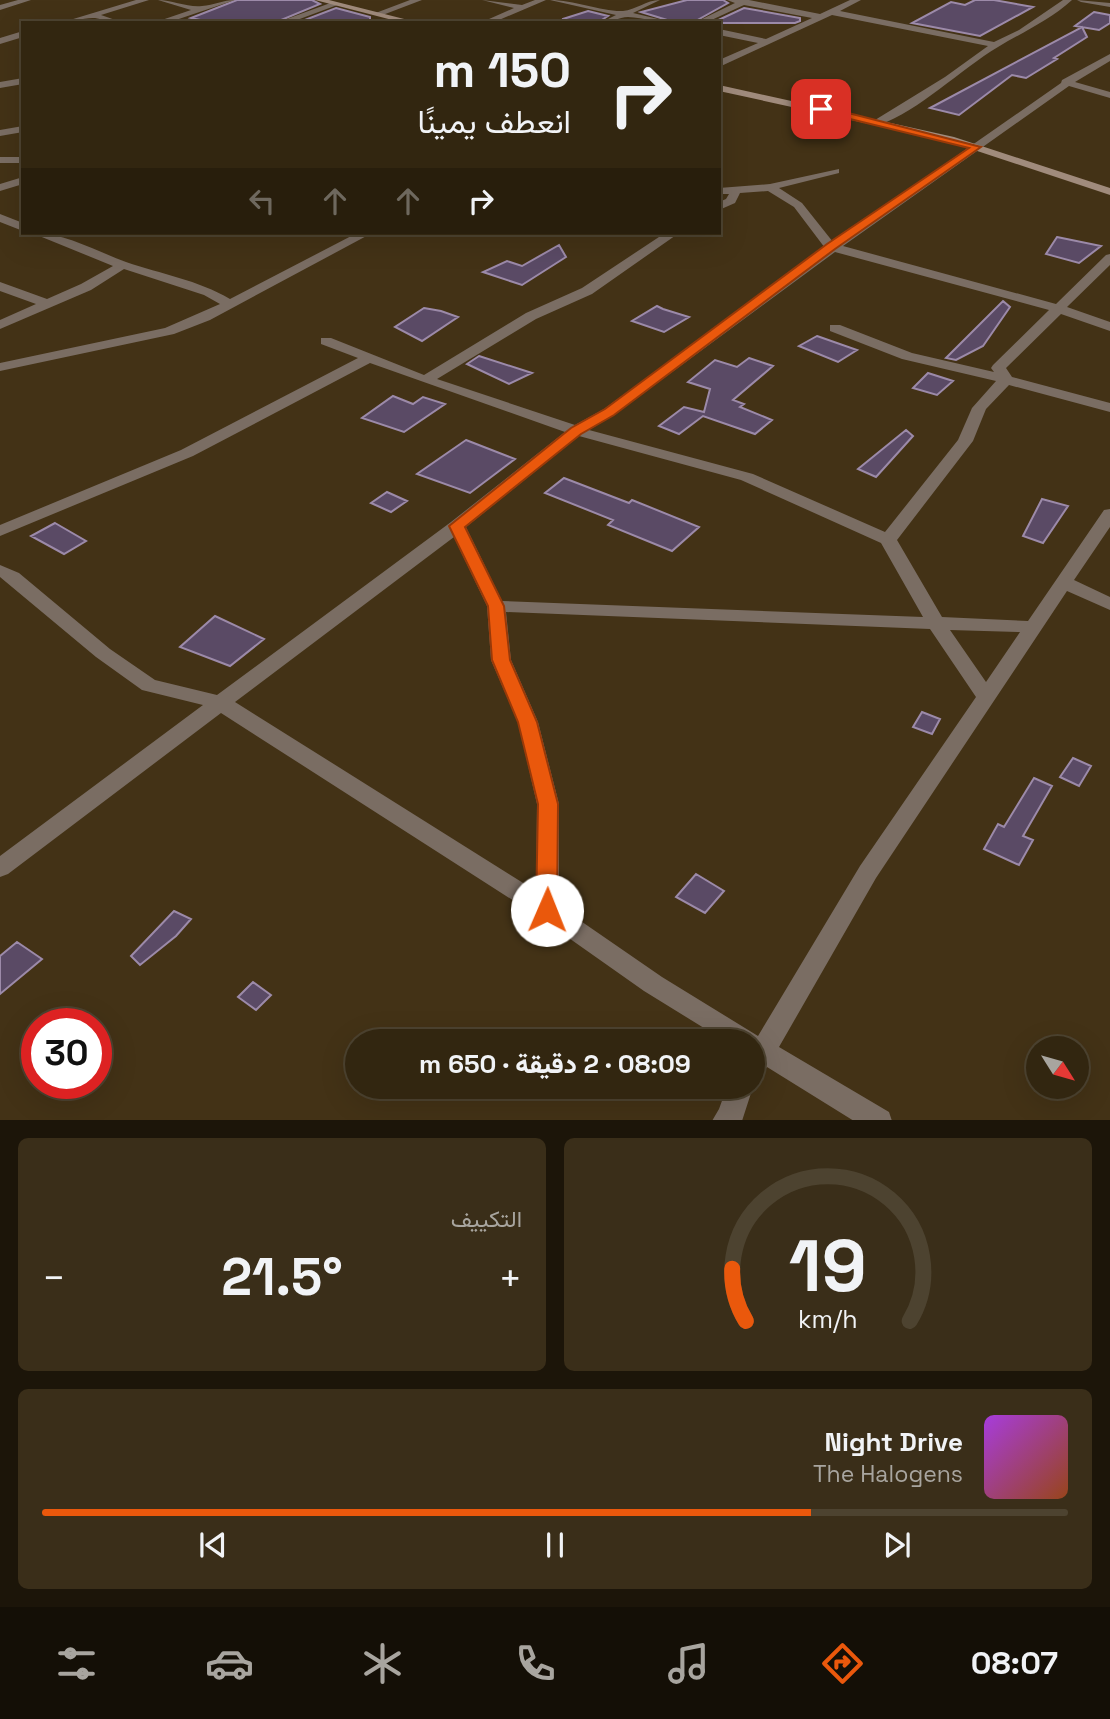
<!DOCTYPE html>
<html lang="ar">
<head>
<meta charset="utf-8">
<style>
	body { margin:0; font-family:"Space Grotesk",Vazirmatn,sans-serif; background:#3a2e19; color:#f1f3f6; direction:rtl; height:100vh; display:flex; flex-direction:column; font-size:26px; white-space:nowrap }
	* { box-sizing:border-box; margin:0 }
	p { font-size:23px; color:#a8a59f }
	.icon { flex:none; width:38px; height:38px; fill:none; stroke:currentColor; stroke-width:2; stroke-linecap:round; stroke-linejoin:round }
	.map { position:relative; height:1120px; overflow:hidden; direction:ltr }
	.side { display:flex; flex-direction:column; gap:18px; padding:18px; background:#1c1509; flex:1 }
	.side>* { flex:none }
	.top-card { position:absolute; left:21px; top:21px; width:700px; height:214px; border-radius:0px; box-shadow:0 7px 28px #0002,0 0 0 2px #4d4330; direction:rtl; background:#322610; color:#f1f3f6; overflow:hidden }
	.needle { width:46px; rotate:127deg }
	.fabs { position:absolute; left:1026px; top:1036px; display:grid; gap:14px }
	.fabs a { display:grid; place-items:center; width:63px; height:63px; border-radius:50%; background:#322610; box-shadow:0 7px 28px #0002,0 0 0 2px #4d4330; font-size:35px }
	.speed { position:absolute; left:21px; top:1008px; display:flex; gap:14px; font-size:35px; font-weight:700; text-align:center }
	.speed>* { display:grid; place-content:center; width:91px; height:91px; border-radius:50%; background:#322610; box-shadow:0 7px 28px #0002,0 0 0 2px #4d4330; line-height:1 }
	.speed .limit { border:10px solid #d22; background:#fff; color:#111 }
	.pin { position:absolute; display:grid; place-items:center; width:60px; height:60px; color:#fff; margin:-30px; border-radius:14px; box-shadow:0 4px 10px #0006 }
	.me { position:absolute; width:77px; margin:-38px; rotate:1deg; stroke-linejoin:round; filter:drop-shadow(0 0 5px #0008) }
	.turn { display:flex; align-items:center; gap:24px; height:147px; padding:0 35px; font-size:32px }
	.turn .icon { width:91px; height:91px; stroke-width:2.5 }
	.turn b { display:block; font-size:49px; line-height:60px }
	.lanes { display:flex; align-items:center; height:66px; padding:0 35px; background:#0003; justify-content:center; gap:35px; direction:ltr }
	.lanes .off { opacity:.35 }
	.big { font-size:52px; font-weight:800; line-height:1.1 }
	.side .tile { flex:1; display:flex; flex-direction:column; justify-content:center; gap:10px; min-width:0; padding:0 24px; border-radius:10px; background:#3a2e19 }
	.side .dial { align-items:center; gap:0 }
	.dial svg { height:182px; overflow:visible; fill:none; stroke:#4d4330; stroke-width:7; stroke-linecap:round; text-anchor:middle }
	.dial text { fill:#f1f3f6; stroke:none }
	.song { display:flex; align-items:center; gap:21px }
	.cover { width:84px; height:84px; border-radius:10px; background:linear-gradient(135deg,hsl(280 70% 55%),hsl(20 70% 35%)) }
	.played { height:7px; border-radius:4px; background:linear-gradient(90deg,#ea580c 75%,#4d4330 75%) }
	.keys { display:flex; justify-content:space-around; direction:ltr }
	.heat { display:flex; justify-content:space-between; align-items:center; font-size:38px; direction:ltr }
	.side .tiles { flex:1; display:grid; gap:18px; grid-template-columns:1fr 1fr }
	.tile:last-child { grid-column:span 2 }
	.trip { position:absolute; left:345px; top:1029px; width:420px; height:70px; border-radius:35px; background:#322610; box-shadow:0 7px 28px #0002,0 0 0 2px #4d4330; font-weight:800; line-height:70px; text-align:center; direction:rtl }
	.tabs { display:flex; height:112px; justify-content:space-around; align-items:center; background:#140f06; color:#a8a59f }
	.tabs .icon { width:49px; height:49px }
	.tabs .on { color:#ea580c }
	.tabs b { font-size:32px; color:#f1f3f6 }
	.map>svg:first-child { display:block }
	.building { fill:#5a4a65; stroke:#9c8aa9; stroke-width:2 }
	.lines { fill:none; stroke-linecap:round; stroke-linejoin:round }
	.minor { fill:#7a6d63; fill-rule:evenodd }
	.secondary { fill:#a08b7c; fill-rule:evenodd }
	.route { fill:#ea580c; stroke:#983908; stroke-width:2 }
</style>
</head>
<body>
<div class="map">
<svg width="1110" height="1121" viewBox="0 0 1110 1121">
	<rect width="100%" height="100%" fill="#433216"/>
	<!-- building -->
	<path class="building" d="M237,0H312L320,4L274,23H228L217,20L210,22L191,18Z
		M687,0H723L728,3L692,23H677L641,12Z
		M975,0H994L1033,7L980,36L912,23L951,2L965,5Z
		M336,8L370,17V23H297Z
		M744,8L800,18V21L795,23H712Z
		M588,11L608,16L597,23H564L563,19Z
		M1094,12L1110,15V23L1099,30L1075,26Z
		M1082,27L1087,37L1054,58L1057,59L1026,78L1012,75L959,115L930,108Z
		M1057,237L1101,246L1079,263L1046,254Z
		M559,245L566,257L522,285L483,272L507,261L522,266Z
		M1003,301L1010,307L983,346L956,360L946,358Z
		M657,306L663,309L689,317L664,332L632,321Z
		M424,308L441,311L458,317L422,341L395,327Z
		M817,336L857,350L838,362L799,346Z
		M479,356L532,373L509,384L467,364Z
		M749,358L773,366L733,400L744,404L740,407L772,420L755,434L703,416L679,434L659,426L684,407L704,412L710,389L688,382L715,360L737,367Z
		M928,373L953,381L937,395L913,388Z
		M393,396L413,404L423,397L445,404L404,432L362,418Z
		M906,430L913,436L876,477L858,469Z
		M466,440L515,459L470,493L417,474Z
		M564,478L629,503L632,500L699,527L672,551L608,525L613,520L545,493Z
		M387,492L407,501L391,512L371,503Z
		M1042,499L1068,506L1043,543L1023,536Z
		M55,523L86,541L64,554L31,536Z
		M215,616L264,639L230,666L180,647Z
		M922,712L940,719L932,734L913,727Z
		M1073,758L1091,766L1079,786L1060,777Z
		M1034,778L1052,786L1023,836L1033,840L1019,865L984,849L998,824L1004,827Z
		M696,874L724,891L705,913L676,897Z
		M174,911L191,919L176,936L140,965L131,956Z
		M17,942L42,959L0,994V956Z
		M253,982L271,995L256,1010L238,997Z"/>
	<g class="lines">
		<!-- minor -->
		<path class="minor" d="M18,0H31L0,10V5Z
			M136,0H149L101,15L124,23C113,23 105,20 95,18C84,17 71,23 60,23Z
			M158,0C172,0 189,8 202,6C214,5 223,0 235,0L167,23H153L191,10Z
			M410,0H422L380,16L373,14Z
			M482,0L522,5L535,0H546L492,23H480L514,8Z
			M550,0C574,0 603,12 623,11C636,10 646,0 660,0L633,13L675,23C659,23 644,18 628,17C619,17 610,23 600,23L616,15Z
			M727,0H749L820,14L850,0H861L840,11L994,42L1019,30L1063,0H1072C1050,20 1023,32 998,47C961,69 919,111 879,125L874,122L875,120L945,77L988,46L832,15L719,67V60L758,43L719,35V29L766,39L812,18L744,5L705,23H694L735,3Z
			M1077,0L1110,3V7L1081,2Z
			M333,2L340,4L289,23H276Z
			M23,31V37L0,44V38Z
			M1110,54V61L1075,82L1110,92V98L1069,86L843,246L1056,304L1106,255L1110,254V265L1067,307L1110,322V331L1061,314L1006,368L1012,377L1110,403V412L1009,385L986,409L973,441L897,540L942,617L1028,621L1104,510L1110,509V527L1074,580L1110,597V610L1067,591L876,878L779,1047L889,1112L892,1121H854L767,1067L761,1077L752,1081V1041H725L644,991L539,917L221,713L8,874L0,877V856L203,705L142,690L96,657L0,577V565L19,573L110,649L155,680L217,695L451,522L565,432L370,363L193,456L0,536V525L181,450L358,358L321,344V338H331L424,375L526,313L582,288L665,233H679L592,294L536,319L437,379L575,425L604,409L825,248L794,207L768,191L740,193L735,203L719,210V202L726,199L729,194H719V188L770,184L839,169V173L779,188L802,203L833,242L1061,83L1062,80ZM835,252L1049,310L993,365L991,368L994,372L912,353L840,325H830V331L902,359L996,381L972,408L958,440L885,532L753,474L589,430L614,415ZM579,436L741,480L881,543L923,617L502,601L466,527ZM454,537L487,606L491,660L518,722L537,804L536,891L235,702ZM506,612L930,629L976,697L860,866L758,1036L662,977L559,906V804L538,722L511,660ZM950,630L1020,632L986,682Z
			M23,78V84L0,88V82Z
			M23,126V132L0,136V130Z
			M0,157H23V163H0Z
			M23,177V184L0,191V184Z
			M0,214L23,223V231L0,222Z
			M32,233C63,232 96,251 126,262C161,274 198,280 230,299L357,233H372L210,320L174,334L0,371V363L165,328L220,304L204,295L124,269L91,290L0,329V320L36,304L0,291V282L47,299L81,284L113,266Z
			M752,1085L753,1087L742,1121H712L719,1109L727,1087Z"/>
		<!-- secondary -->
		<path class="secondary" d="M315,0H329L420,23H404Z
			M719,85L954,137L1110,188V195L947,141L719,91Z"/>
	</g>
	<!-- route -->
	<path class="route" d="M821,106L981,147L835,249L614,415L581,434L465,527L504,606L510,660L537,722L558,804L557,910L554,916L547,918L539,916L536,910L538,804L518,722L492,660L488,606L449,526L571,428L605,409L827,244L969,148L817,111V107Z"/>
</svg>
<div class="fabs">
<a><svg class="needle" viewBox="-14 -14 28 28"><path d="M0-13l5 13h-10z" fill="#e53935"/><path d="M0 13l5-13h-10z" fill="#a8a59f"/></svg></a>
</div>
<div class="speed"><div class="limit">30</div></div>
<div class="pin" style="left:821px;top:109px;background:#d93025"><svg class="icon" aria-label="arrive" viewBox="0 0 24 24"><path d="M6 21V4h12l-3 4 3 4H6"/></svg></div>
<svg class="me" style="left:547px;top:910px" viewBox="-20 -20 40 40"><circle r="19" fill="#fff"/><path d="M0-13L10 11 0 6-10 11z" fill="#ea580c"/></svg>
<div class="trip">08:09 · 2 دقيقة · 650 m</div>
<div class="top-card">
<div class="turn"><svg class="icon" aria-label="right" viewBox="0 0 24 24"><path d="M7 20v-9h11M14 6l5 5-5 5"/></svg><div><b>150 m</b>انعطف يمينًا</div></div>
<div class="lanes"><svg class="icon off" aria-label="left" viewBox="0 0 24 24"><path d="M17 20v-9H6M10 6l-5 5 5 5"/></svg><svg class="icon off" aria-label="ahead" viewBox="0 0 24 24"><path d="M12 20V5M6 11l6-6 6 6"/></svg><svg class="icon off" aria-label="ahead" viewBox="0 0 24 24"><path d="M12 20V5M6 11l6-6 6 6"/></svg><svg class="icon" aria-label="right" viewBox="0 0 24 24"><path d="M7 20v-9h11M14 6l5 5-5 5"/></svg></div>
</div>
</div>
<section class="side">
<div class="tiles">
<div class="tile dial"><svg viewBox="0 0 100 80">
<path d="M14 69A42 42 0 1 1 86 69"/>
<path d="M14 69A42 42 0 0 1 8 46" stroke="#ea580c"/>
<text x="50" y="56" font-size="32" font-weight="700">19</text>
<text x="50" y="72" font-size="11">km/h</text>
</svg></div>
<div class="tile"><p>التكييف</p>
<div class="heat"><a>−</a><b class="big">21.5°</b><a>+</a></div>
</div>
<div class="tile">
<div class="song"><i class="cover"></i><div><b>Night Drive</b><p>The Halogens</p></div></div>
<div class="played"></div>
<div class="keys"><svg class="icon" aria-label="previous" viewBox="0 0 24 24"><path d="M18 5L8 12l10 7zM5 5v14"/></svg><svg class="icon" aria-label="pause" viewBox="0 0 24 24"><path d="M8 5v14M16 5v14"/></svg><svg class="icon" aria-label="next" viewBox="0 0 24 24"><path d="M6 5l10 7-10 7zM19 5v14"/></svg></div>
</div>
</div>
</section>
<nav class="tabs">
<b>08:07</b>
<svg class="icon on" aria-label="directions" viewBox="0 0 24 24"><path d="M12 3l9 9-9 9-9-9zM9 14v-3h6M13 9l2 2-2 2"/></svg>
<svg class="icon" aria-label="music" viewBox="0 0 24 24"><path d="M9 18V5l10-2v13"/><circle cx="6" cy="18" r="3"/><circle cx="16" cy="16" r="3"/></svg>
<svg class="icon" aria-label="phone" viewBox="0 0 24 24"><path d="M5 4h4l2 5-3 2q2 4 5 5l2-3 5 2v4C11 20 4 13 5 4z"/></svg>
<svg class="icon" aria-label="climate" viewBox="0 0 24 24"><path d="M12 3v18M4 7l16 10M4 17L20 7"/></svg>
<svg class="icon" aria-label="car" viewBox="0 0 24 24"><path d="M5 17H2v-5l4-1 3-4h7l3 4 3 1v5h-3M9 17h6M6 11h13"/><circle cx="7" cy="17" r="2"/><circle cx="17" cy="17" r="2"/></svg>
<svg class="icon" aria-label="filters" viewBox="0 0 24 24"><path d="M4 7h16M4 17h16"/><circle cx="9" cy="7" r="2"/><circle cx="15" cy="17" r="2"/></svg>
</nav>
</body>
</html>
